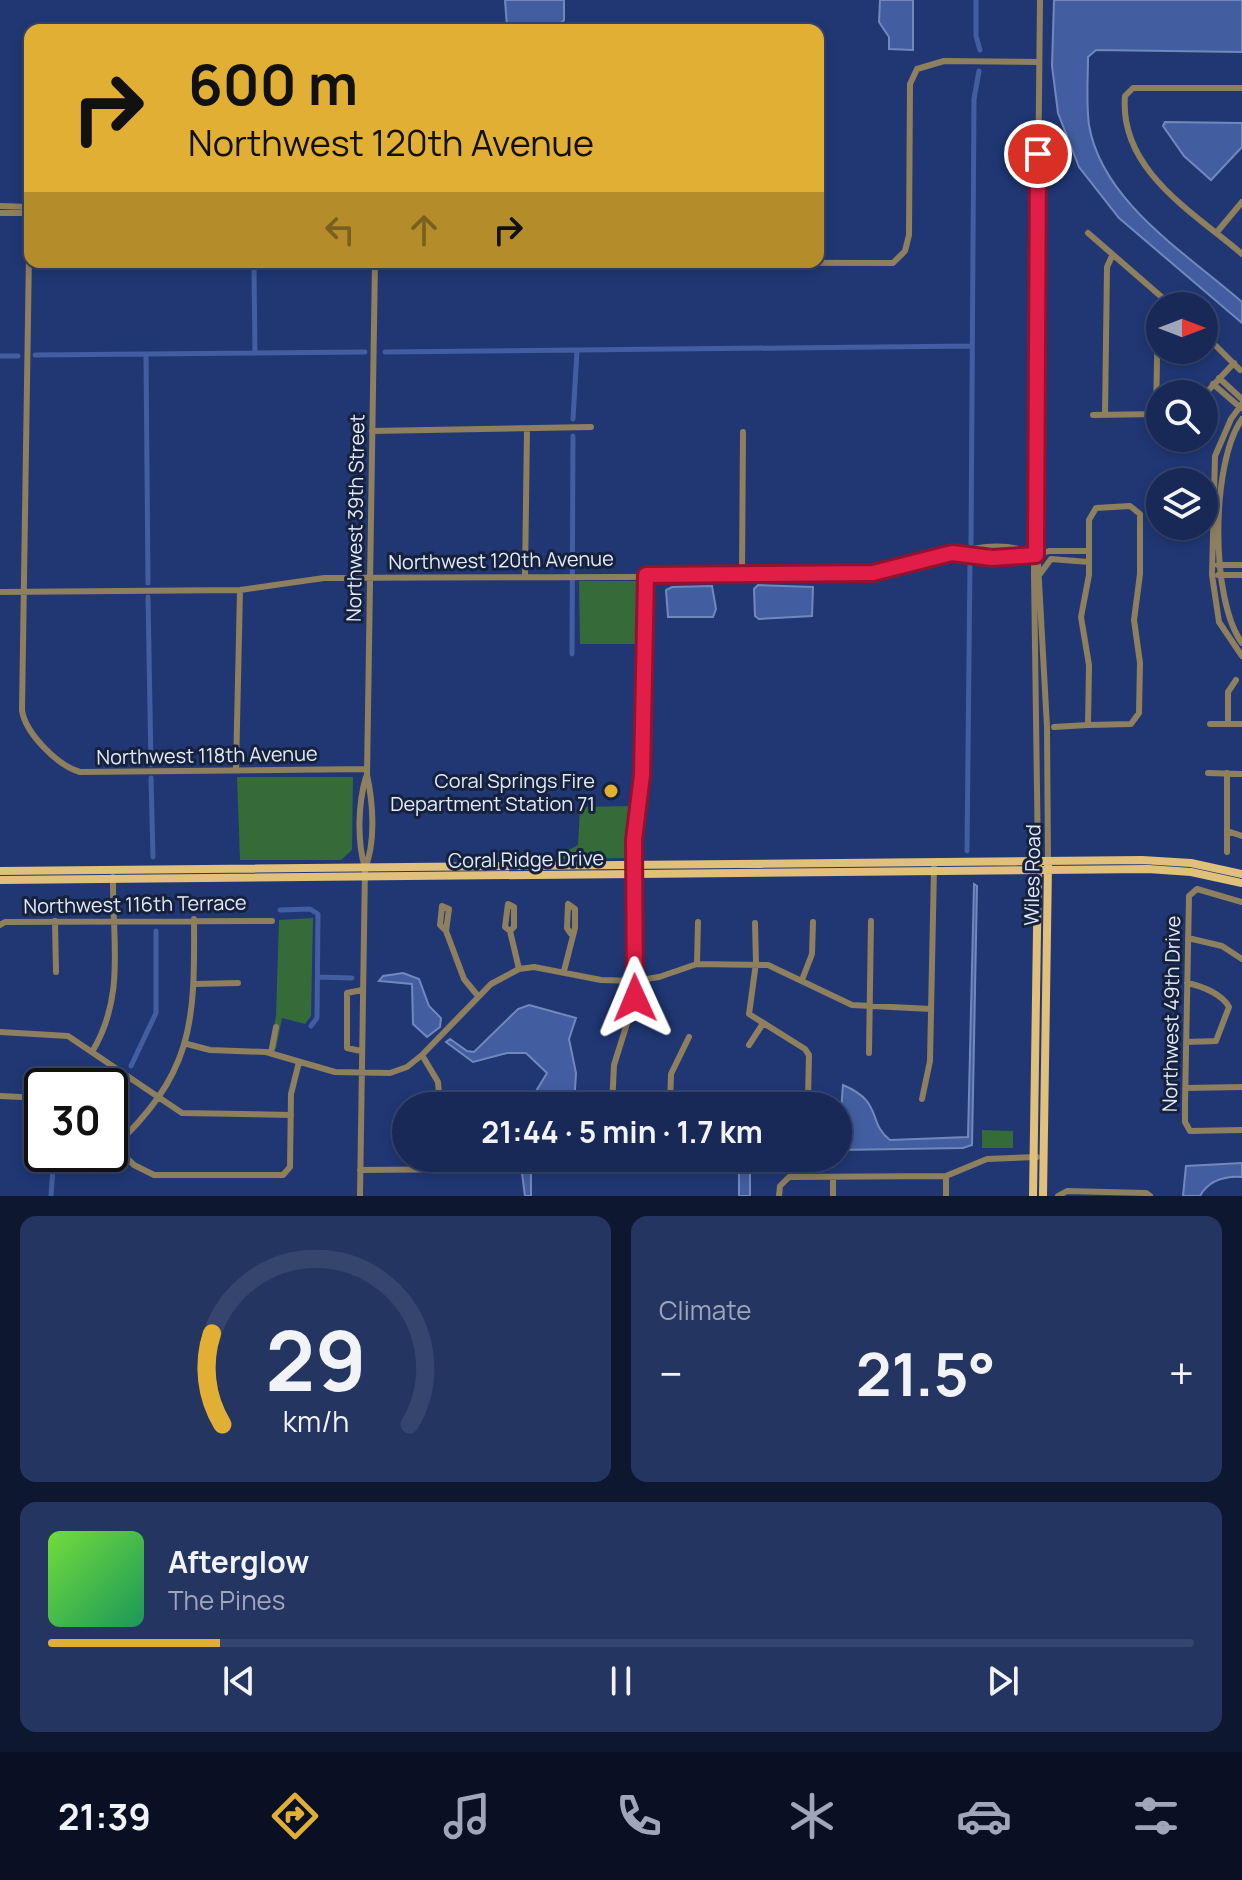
<!DOCTYPE html>
<html lang="en">
<head>
<meta charset="utf-8">
<style>
	body { margin:0; font-family:Manrope,sans-serif; background:#253561; color:#f1f3f6; height:100vh; display:flex; flex-direction:column; font-size:30px; white-space:nowrap }
	* { box-sizing:border-box; margin:0 }
	p { font-size:26px; color:#9fa6ba }
	.icon { flex:none; width:44px; height:44px; fill:none; stroke:currentColor; stroke-width:2; stroke-linecap:round; stroke-linejoin:round }
	.map { position:relative; height:1196px; overflow:hidden }
	.panel { display:flex; flex-direction:column; gap:20px; padding:20px; background:#0d1730; flex:1 }
	.panel>* { flex:none }
	.hud { position:absolute; left:24px; top:24px; width:800px; height:244px; border-radius:16px; box-shadow:0 4px 12px #0003,0 0 0 2px #36456d; background:#e1af34; color:#111; overflow:hidden }
	.needle { width:52px; rotate:90deg }
	.controls { position:absolute; left:1146px; top:292px; display:grid; gap:16px }
	.controls a { display:grid; place-items:center; width:72px; height:72px; border-radius:50%; background:#182957; box-shadow:0 4px 12px #0003,0 0 0 2px #36456d; font-size:40px }
	.speed { position:absolute; left:24px; top:1068px; display:flex; gap:16px; font-size:40px; font-weight:700; text-align:center }
	.speed>* { display:grid; place-content:center; width:104px; height:104px; border-radius:50%; background:#182957; box-shadow:0 4px 12px #0003,0 0 0 2px #36456d; line-height:1 }
	.speed .limit { border:4px solid #111; border-radius:12px; background:#fff; color:#111 }
	.pin { position:absolute; display:grid; place-items:center; width:68px; height:68px; color:#fff; margin:-34px; border:4px solid #fff; border-radius:50%; box-shadow:0 2px 8px #0007 }
	.me { position:absolute; width:88px; margin:-44px; rotate:359deg; stroke-linejoin:round; filter:drop-shadow(0 0 6px #0008) }
	.turn { display:flex; align-items:center; gap:28px; height:168px; padding:0 32px; font-size:36px }
	.turn .icon { width:104px; height:104px; stroke-width:2.5 }
	.turn b { display:block; font-size:56px; line-height:68px }
	.lanes { display:flex; align-items:center; height:76px; padding:0 32px; background:#0003; justify-content:center; gap:40px; direction:ltr }
	.lanes .off { opacity:.35 }
	.big { font-size:60px; font-weight:700; line-height:1.1 }
	.panel .card { flex:1; display:flex; flex-direction:column; justify-content:center; gap:12px; min-width:0; padding:0 28px; border-radius:16px; background:#253561 }
	.panel .dial { align-items:center; gap:0 }
	.dial svg { height:208px; overflow:visible; fill:none; stroke:#36456d; stroke-width:7; stroke-linecap:round; text-anchor:middle }
	.dial text { fill:#f1f3f6; stroke:none }
	.song { display:flex; align-items:center; gap:24px }
	.cover { width:96px; height:96px; border-radius:12px; background:linear-gradient(135deg,hsl(100 70% 55%),hsl(150 70% 35%)) }
	.played { height:8px; border-radius:4px; background:linear-gradient(90deg,#e1af34 15%,#36456d 15%) }
	.keys { display:flex; justify-content:space-around; direction:ltr }
	.heat { display:flex; justify-content:space-between; align-items:center; font-size:44px; direction:ltr }
	.panel .tiles { flex:1; display:grid; gap:20px; grid-template-columns:1fr 1fr }
	.card:last-child { grid-column:span 2 }
	.trip { position:absolute; left:392px; top:1092px; width:460px; height:80px; border-radius:40px; background:#182957; box-shadow:0 4px 12px #0003,0 0 0 2px #36456d; font-weight:700; line-height:80px; text-align:center }
	.menu { display:flex; height:128px; justify-content:space-around; align-items:center; background:#0a1023; color:#9fa6ba }
	.menu .icon { width:56px; height:56px }
	.menu .on { color:#e1af34 }
	.menu b { font-size:36px; color:#f1f3f6 }
	.map>svg:first-child { display:block }
	.green { fill:#346b38 }
	.water { fill:#425ea0; stroke:#7288bb; stroke-width:2 }
	.lines { fill:none; stroke-linecap:round; stroke-linejoin:round }
	.canal { stroke:#425ea0; stroke-width:5 }
	.minor { stroke:#8e7f5e; stroke-width:6 }
	.major { stroke:#e0c07b; stroke-width:8 }
	.route-casing { stroke:#92132f; stroke-width:20 }
	.route { stroke:#e11d48; stroke-width:14 }
	.poi-dot { fill:#e1af34; stroke:#16223d; stroke-width:3 }
	.labels { text-anchor:middle; dominant-baseline:central; stroke-width:6; stroke-linejoin:round; paint-order:stroke }
	.street-label { font-size:20px; fill:#e3eaf9; stroke:#16223d }
	.poi-label { font-size:20px; fill:#e3eaf9; stroke:#16223d; text-anchor:end }
</style>
</head>
<body>
<div class="map">
<svg width="1242" height="1196" viewBox="0 0 1242 1196">
	<rect width="100%" height="100%" fill="#203774"/>
	<!-- green -->
	<path class="green" d="M579,581H637L636,644H580Z
		M237,777H353L352,850L341,860H240Z
		M633,806L629,858L562,859L563,853L578,845L580,807Z
		M313,918L311,1016L305,1024L282,1018L276,1049L270,1048L276,1016L279,920Z
		M982,1130L1013,1131V1148H982Z"/>
	<!-- water -->
	<path class="water" d="M505,0H564V20L560,24L507,27Z
		M880,0H913V50L889,49V37L879,22Z
		M1054,0H1242V52L1096,50L1088,57C1088,79 1086,103 1089,125C1102,202 1186,253 1242,302V323L1119,218L1079,167L1058,113L1052,66Z
		M1165,122L1242,123V147L1211,180L1184,156L1163,126Z
		M758,585L813,587L812,616L759,619L755,616L754,589Z
		M712,586L716,609L713,617H668L666,590L672,587Z
		M974,884L977,886L972,1145L963,1148L838,1150L843,1085C884,1102 867,1123 890,1140L968,1137Z
		M403,973L419,979L429,1006L441,1018L440,1027L427,1037L413,1024L412,984L379,981L383,976Z
		M529,1005L576,1018L569,1039L576,1073L574,1106H527L547,1073L526,1053H507L473,1062L446,1042L450,1039L467,1051L474,1052L518,1009Z
		M520,1158H531V1196H525Z
		M739,1158H750V1196H739Z
		M1242,1163V1177C1225,1176 1209,1180 1200,1196H1183L1186,1166Z"/>
	<g class="lines">
		<!-- canal -->
		<path class="canal" d="M976,0V36L980,50
			M254,270L255,353
			M385,352L971,346
			M35,355L365,352
			M146,355L148,583
			M0,356H18
			M573,419L577,351
			M971,544L974,99L979,71
			M148,597L151,765
			M572,654L573,436
			M151,778L153,857
			M967,851L970,561
			M280,910L310,909L318,914L317,1018L311,1026
			M318,977L352,978
			M131,1066L156,1013V931
			M110,1095L121,1081
			M51,1196L54,1154"/>
		<!-- minor -->
		<path class="minor" d="M1242,88H1133L1125,96C1119,170 1193,212 1242,254
			M30,188L22,710C25,733 58,766 80,772L367,769
			M0,206L30,207
			M0,213H29
			M1217,232L1242,202
			M1088,233L1172,306
			M192,262L893,263L905,251L909,235L910,84L917,69L944,61L1038,62
			M1204,334L1240,370
			M1219,378L1242,399
			M1213,384L1241,408
			M1204,395L1234,363
			M1242,404L1231,419L1215,456L1212,575L1219,622L1242,656
			M1156,414L1158,308L1163,298
			M1093,415L1160,414
			M1105,415L1107,267L1112,256
			M1242,419C1211,462 1210,600 1242,643
			M372,431L591,427
			M960,554L1028,558L1049,551H1089
			M1038,563L1047,727L1048,861
			M1218,565H1242
			M742,574L743,432
			M1040,574L1051,559L1089,562
			M1218,575H1242
			M525,576L527,429
			M0,592L240,590L324,578C506,576 689,579 870,573C924,571 982,529 1036,555
			M1210,724H1242
			M1228,724V692L1236,680
			M1054,727L1088,725L1089,665L1081,617L1089,575V520L1096,508L1130,506L1140,514V574L1134,620L1140,663L1139,713L1131,724L1088,725
			M236,770L240,590
			M1208,773L1242,774
			M1227,831L1242,836
			M1227,852V773
			M1038,861L1034,574L1040,0
			M365,868C376,842 373,802 367,775L375,262
			M1242,902L1197,889L1189,896L1185,1103V1122L1190,1131L1242,1130
			M55,921L56,972
			M755,923L756,963L749,1014L805,1049L809,1055L808,1098L799,1106
			M0,925L5,922L272,921
			M446,931L440,925L442,906L449,909L446,931L464,979L478,996
			M510,931L505,927L508,904L514,907V927L510,931L519,969
			M1188,938L1222,946L1242,959
			M697,964L698,922
			M564,971L575,928V909L568,904L567,928L571,934
			M802,980L812,954L813,922
			M195,984L238,983
			M0,1032L68,1036L182,1113L291,1115
			M1187,1042L1216,1041L1229,1007C1222,994 1202,986 1187,983
			M187,1044L210,1050L266,1052L335,1072L390,1073L407,1067L422,1055L491,984L519,969L534,967L601,980L634,981L659,977L697,964L768,965L852,1005L931,1009
			M749,1045L762,1025
			M361,1051L347,1048V993L362,990
			M92,1052C126,996 112,940 113,877
			M271,1053L276,1027
			M869,1053L871,921
			M422,1055L438,1082L440,1106
			M1186,1088L1242,1087
			M0,1096L42,1098
			M922,1099L930,1061L934,868
			M612,1106L614,1065L635,998L634,859L642,775L646,575
			M670,1106L671,1074L689,1037
			M115,1147L134,1165L154,1175H283L290,1167L291,1094L299,1062
			M110,1151C193,1074 195,1026 194,919
			M570,1166L706,1165
			M360,1170L480,1169
			M89,1171L107,1154
			M360,1196L365,868C357,842 358,803 366,777
			M779,1196L780,1186L789,1177L946,1176L987,1159L1037,1157
			M833,1196V1177
			M946,1196V1176
			M1058,1196L1067,1191L1146,1193L1150,1196"/>
		<!-- major -->
		<path class="major" d="M0,871L1142,860L1191,863L1242,874
			M0,880L1148,869L1191,872L1242,883
			M1033,1196L1038,866
			M1043,1196L1048,866"/>
	</g>
	<g class="lines">
		<defs>
			<path id="route" d="M635,998L634,840L642,775L646,575L873,573L952,553L992,558L1036,555L1038,154"/>
		</defs>
		<!-- route casing -->
		<use href="#route" class="route-casing"/>
		<!-- route -->
		<use href="#route" class="route"/>
	</g>
	<!-- markers -->
	<circle class="poi-dot" cx="611" cy="791" r="8"/>
	<g class="labels">
		<!-- street labels -->
		<g class="street-label">
			<text transform="translate(355 518) rotate(-89)">Northwest 39th Street</text>
			<text transform="translate(501 560) rotate(-1)">Northwest 120th Avenue</text>
			<text transform="translate(207 755) rotate(-1)">Northwest 118th Avenue</text>
			<text transform="translate(526 859) rotate(-1)">Coral Ridge Drive</text>
			<text transform="translate(1032 875) rotate(-89)">Wiles Road</text>
			<text transform="translate(135 904) rotate(-1)">Northwest 116th Terrace</text>
			<text transform="translate(1171 1014) rotate(-89)">Northwest 49th Drive</text>
		</g>
		<!-- poi labels -->
		<g class="poi-label">
			<text x="595" y="780">Coral Springs Fire<tspan x="595" dy="23">Department Station 71</tspan></text>
		</g>
	</g>
</svg>
<div class="controls">
<a><svg class="needle" viewBox="-14 -14 28 28"><path d="M0-13l5 13h-10z" fill="#e53935"/><path d="M0 13l5-13h-10z" fill="#9fa6ba"/></svg></a>
<a><svg class="icon" aria-label="search" viewBox="0 0 24 24"><circle cx="10" cy="10" r="6"/><path d="M15 15l6 6"/></svg></a>
<a><svg class="icon" aria-label="layers" viewBox="0 0 24 24"><path d="M12 4l9 5-9 5-9-5zM3 14l9 5 9-5"/></svg></a>
</div>
<div class="speed"><div class="limit">30</div></div>
<div class="pin" style="left:1038px;top:154px;background:#d93025"><svg class="icon" aria-label="arrive" viewBox="0 0 24 24"><path d="M6 21V4h12l-3 4 3 4H6"/></svg></div>
<svg class="me" style="left:635px;top:998px" viewBox="-20 -20 40 40"><path d="M0-17L14 15 0 8-14 15z" fill="#e11d48" stroke="#fff" stroke-width="4"/></svg>
<div class="trip">21:44 · 5 min · 1.7 km</div>
<div class="hud">
<div class="turn"><svg class="icon" aria-label="right" viewBox="0 0 24 24"><path d="M7 20v-9h11M14 6l5 5-5 5"/></svg><div><b>600 m</b>Northwest 120th Avenue</div></div>
<div class="lanes"><svg class="icon off" aria-label="left" viewBox="0 0 24 24"><path d="M17 20v-9H6M10 6l-5 5 5 5"/></svg><svg class="icon off" aria-label="ahead" viewBox="0 0 24 24"><path d="M12 20V5M6 11l6-6 6 6"/></svg><svg class="icon" aria-label="right" viewBox="0 0 24 24"><path d="M7 20v-9h11M14 6l5 5-5 5"/></svg></div>
</div>
</div>
<section class="panel">
<div class="tiles">
<div class="card dial"><svg viewBox="0 0 100 80">
<path d="M14 69A42 42 0 1 1 86 69"/>
<path d="M14 69A42 42 0 0 1 10 34" stroke="#e1af34"/>
<text x="50" y="56" font-size="32" font-weight="700">29</text>
<text x="50" y="72" font-size="11">km/h</text>
</svg></div>
<div class="card"><p>Climate</p>
<div class="heat"><a>−</a><b class="big">21.5°</b><a>+</a></div>
</div>
<div class="card">
<div class="song"><i class="cover"></i><div><b>Afterglow</b><p>The Pines</p></div></div>
<div class="played"></div>
<div class="keys"><svg class="icon" aria-label="previous" viewBox="0 0 24 24"><path d="M18 5L8 12l10 7zM5 5v14"/></svg><svg class="icon" aria-label="pause" viewBox="0 0 24 24"><path d="M8 5v14M16 5v14"/></svg><svg class="icon" aria-label="next" viewBox="0 0 24 24"><path d="M6 5l10 7-10 7zM19 5v14"/></svg></div>
</div>
</div>
</section>
<nav class="menu">
<b>21:39</b>
<svg class="icon on" aria-label="directions" viewBox="0 0 24 24"><path d="M12 3l9 9-9 9-9-9zM9 14v-3h6M13 9l2 2-2 2"/></svg>
<svg class="icon" aria-label="music" viewBox="0 0 24 24"><path d="M9 18V5l10-2v13"/><circle cx="6" cy="18" r="3"/><circle cx="16" cy="16" r="3"/></svg>
<svg class="icon" aria-label="phone" viewBox="0 0 24 24"><path d="M5 4h4l2 5-3 2q2 4 5 5l2-3 5 2v4C11 20 4 13 5 4z"/></svg>
<svg class="icon" aria-label="climate" viewBox="0 0 24 24"><path d="M12 3v18M4 7l16 10M4 17L20 7"/></svg>
<svg class="icon" aria-label="car" viewBox="0 0 24 24"><path d="M5 17H2v-5l4-1 3-4h7l3 4 3 1v5h-3M9 17h6M6 11h13"/><circle cx="7" cy="17" r="2"/><circle cx="17" cy="17" r="2"/></svg>
<svg class="icon" aria-label="filters" viewBox="0 0 24 24"><path d="M4 7h16M4 17h16"/><circle cx="9" cy="7" r="2"/><circle cx="15" cy="17" r="2"/></svg>
</nav>
</body>
</html>
